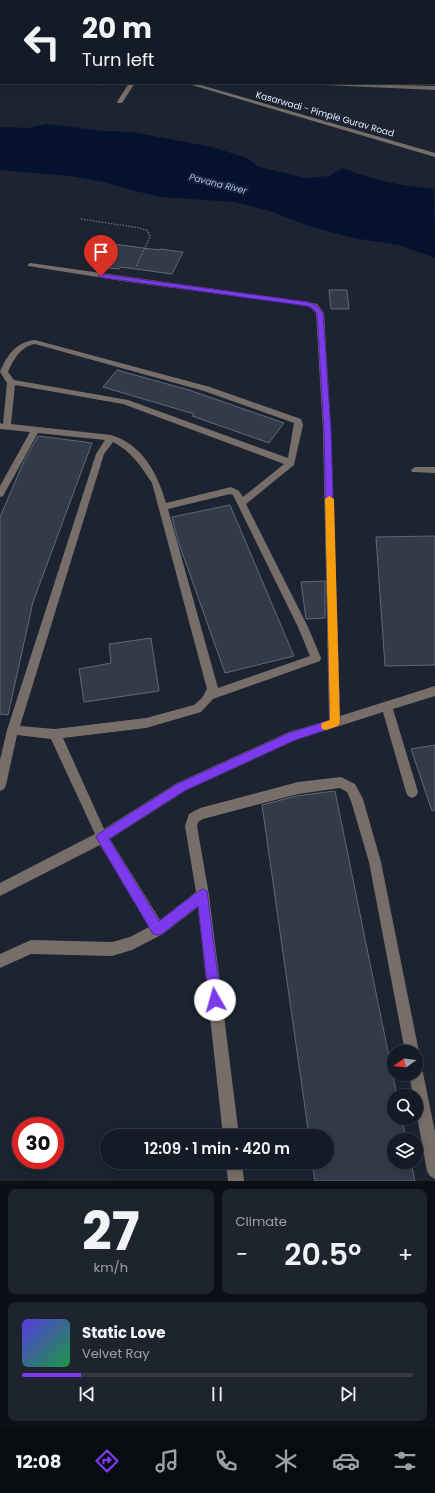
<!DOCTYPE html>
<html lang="en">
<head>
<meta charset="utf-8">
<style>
	body { margin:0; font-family:Poppins,sans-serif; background:#1e242e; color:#f1f3f6; height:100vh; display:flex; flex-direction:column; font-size:15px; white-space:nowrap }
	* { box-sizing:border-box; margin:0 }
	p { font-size:13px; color:#9da1a7 }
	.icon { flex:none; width:22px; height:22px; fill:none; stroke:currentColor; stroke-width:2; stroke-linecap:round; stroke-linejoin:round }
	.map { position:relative; height:1181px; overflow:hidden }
	.details { display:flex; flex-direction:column; gap:8px; padding:8px; background:#0c0f15; flex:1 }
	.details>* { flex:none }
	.hud { position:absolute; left:0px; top:0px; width:435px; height:84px; box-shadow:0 2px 10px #0003,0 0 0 1px #343943; background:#151b26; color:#f1f3f6; overflow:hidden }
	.needle { width:26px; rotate:255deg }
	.fabs { position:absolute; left:387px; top:1045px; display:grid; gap:8px }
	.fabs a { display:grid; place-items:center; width:36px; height:36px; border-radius:50%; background:#151b26; box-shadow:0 2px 10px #0003,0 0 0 1px #343943; font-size:20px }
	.speed { position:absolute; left:12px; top:1117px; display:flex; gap:8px; font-size:20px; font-weight:700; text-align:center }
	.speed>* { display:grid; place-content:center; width:52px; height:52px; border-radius:50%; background:#151b26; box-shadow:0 2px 10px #0003,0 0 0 1px #343943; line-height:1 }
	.speed .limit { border:6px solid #d22; background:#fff; color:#111 }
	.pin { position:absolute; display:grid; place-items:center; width:34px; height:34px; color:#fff; margin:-41px -17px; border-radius:50% 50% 50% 0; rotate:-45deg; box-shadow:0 0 4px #0007 }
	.pin .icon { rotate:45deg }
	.me { position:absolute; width:44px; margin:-22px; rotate:353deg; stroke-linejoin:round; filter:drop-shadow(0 0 3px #0008) }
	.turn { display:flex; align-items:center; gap:14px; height:84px; padding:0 16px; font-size:18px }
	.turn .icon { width:52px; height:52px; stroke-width:2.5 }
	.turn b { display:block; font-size:28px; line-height:34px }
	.big { font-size:30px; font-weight:600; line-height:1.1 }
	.details .tile { flex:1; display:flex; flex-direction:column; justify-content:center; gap:6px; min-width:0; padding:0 14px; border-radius:8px; background:#1e242e }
	.details .dial { align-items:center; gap:0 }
	.dial b { font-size:52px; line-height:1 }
	.song { display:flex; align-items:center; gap:12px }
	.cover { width:48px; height:48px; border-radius:6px; background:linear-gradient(135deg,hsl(250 70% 55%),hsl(140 70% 35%)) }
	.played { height:4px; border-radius:2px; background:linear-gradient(90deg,#7c3aed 15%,#343943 15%) }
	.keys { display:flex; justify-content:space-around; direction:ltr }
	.heat { display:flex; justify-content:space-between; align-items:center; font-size:22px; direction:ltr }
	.details .tiles { flex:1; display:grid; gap:8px; grid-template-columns:1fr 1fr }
	.tile:last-child { grid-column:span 2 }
	.trip { position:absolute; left:100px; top:1129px; width:234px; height:40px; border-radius:20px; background:#151b26; box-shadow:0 2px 10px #0003,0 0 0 1px #343943; font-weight:600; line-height:40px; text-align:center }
	.menu { display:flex; height:64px; justify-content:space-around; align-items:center; background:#080b0f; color:#9da1a7 }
	.menu .icon { width:28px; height:28px }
	.menu .active { color:#7c3aed }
	.menu b { font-size:18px; color:#f1f3f6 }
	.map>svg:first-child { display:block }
	.water { fill:#05122f }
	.building { fill:#333b4b; stroke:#5f6879 }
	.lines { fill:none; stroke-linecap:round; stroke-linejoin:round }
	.path { stroke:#626975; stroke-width:1.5; stroke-dasharray:1.5 1.5; stroke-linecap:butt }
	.minor { fill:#776e69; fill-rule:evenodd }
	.route { fill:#7c3aed; stroke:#51269a }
	.slow { fill:#f59e0b }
	.labels { text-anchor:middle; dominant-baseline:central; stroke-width:4; stroke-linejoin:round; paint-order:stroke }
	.far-street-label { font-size:9px; fill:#eaeff9; stroke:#1c2432 }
	.far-water-label { font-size:9px; font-style:italic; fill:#a1c0fc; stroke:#1c2432 }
</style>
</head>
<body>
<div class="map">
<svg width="435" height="1181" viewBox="0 0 435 1181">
	<rect width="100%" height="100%" fill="#1c2432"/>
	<!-- water -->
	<path class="water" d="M47,124L104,131L132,132L212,147L247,158L259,167L306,178L329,176L343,168C372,180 402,186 434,189L435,258L399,245L353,238L309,226L270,211L235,202L161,197L131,190L104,182L71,176L0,170V127L28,128Z"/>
	<!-- building -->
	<path class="building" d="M113,244L159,250L160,249L183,252L172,274L121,267L119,269L99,267Z
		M329,290H347L349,309H331Z
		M117,370L189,390L284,423L269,443L192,416L194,414L103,387Z
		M38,436L92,443L33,602L8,715L0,714V517L24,461Z
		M230,505L294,656L225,673L178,541L172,517Z
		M435,536V665L385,666L376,537Z
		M325,581V618L306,619L301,582Z
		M151,638L159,691L84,702L79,669L111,663L109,644Z
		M435,745V810L432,811L411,749Z
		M335,791L397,1096H394V1118H402L406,1140H394V1162H411L415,1181H315L312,1162H327V1136H309L262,805L296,796Z"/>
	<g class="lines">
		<!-- path -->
		<path class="path" d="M81,219L140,228L148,231L150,237L136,267"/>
		<!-- minor -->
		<path class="minor" d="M19,0H23V1H19Z
			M113,0H117V1H113Z
			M327,0H331V1H327Z
			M434,4H435V6H434Z
			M0,15H1V17H0Z
			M0,27H1V29H0Z
			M0,41H1V43H0Z
			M0,73H1V77H0Z
			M89,83H113C107,86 95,86 89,83Z
			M129,83H135L122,103H118L117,102Z
			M185,83H194L435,153V157Z
			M320,83L435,86V90L323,85Z
			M30,263L308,302L317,304L324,313L331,431L340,716L435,686V696L393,709L418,792L416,796L412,798L408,796L406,792L383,712L296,740L185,791L110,839L160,920L196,892L185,826L189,814L200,808L298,782L341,777L355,784L363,799L381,862L419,1052L416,1057V1052H405L369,862L351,801L347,792L340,788L298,794L203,819L198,822L197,826L209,895L239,1136H223L198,907L163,934L132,950L112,956L31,954L0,968V954L31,940L112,942L130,937L149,927L100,845L0,896V883L95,834L51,739L17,735L6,785L4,789L0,791V760L7,730L96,454L105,440L38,433L3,496L0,497V486L30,432L0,429V423L3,424L7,383L0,372C7,355 16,342 35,340L210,387L301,419L303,425L294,465L246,504L308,627L321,658L320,661L213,699L201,712L146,728L63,738L104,829L177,783L289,732L329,720L323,431L316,313L311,308L307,306L129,282L28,266V264ZM35,344L204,391L294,423L288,458L128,400L14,380L8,372C13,360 21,346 35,344ZM15,385L123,404L284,464L243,497L239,491L231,487L166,503C158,474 142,444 111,435L11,424ZM113,442C131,451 141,466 152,483L207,689L202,698L194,705L146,718L55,729L20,726L104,454ZM230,494L233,495L298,627L310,656L218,688L168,509Z
			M415,467H435V473L412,472L411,470Z
			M416,1066L421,1068L423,1073L435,1132V1179L430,1176L427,1171L416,1111V1096H413L409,1074H416Z
			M226,1162H242L244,1181H228Z"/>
	</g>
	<!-- route -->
	<path class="route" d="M101,274L308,302L316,305L323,313L331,431L340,723L338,726L295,740L184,791L109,839L159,921L199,891L203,889L207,891L221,1000L220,1005L215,1007L211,1005L209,1000L198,906L162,934L158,935L153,934L96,837L98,834L177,784L289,733L330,720L324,431L317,313L312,308L307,306L99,277V275Z"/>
	<!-- slow -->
	<path class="slow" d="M329,496L334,499L340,723L338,726L326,730L322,729L321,726L322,723L330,720L325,499Z"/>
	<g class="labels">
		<!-- far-street labels -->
		<g class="far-street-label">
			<text transform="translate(325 114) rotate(16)">Kasarwadi - Pimple Gurav Road</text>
		</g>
		<!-- far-water labels -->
		<g class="far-water-label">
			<text transform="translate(218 184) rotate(14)">Pavana River</text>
		</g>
	</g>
</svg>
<div class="fabs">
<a><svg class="needle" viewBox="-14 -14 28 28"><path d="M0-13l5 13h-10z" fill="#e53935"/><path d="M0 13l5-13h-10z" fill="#9da1a7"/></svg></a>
<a><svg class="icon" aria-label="search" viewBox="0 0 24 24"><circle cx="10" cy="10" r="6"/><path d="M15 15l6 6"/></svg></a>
<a><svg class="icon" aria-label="layers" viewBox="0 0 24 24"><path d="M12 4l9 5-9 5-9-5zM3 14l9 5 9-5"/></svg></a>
</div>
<div class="speed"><div class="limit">30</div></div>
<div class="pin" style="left:101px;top:276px;background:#d93025"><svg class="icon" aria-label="arrive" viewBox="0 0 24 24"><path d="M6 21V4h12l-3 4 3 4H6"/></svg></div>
<svg class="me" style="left:215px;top:1000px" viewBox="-20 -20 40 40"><circle r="19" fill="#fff"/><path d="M0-13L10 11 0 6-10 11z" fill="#7c3aed"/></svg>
<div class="trip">12:09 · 1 min · 420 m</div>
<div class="hud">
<div class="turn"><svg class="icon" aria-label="left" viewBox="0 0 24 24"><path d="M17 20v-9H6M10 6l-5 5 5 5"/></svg><div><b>20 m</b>Turn left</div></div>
</div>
</div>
<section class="details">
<div class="tiles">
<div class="tile dial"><b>27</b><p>km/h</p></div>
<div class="tile"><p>Climate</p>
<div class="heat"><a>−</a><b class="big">20.5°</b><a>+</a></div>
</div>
<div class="tile">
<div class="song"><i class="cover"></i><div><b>Static Love</b><p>Velvet Ray</p></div></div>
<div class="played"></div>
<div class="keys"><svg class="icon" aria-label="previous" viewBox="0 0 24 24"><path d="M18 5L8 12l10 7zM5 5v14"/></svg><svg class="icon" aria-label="pause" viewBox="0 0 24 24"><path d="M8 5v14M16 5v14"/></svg><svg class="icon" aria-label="next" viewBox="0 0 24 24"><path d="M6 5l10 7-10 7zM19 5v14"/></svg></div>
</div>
</div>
</section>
<nav class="menu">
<b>12:08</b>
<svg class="icon active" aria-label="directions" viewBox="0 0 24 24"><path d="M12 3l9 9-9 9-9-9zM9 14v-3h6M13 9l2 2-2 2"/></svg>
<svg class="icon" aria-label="music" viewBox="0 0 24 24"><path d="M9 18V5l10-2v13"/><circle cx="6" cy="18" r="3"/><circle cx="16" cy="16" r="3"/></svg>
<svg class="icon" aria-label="phone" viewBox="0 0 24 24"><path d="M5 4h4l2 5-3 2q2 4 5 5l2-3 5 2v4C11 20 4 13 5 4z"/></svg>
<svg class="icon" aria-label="climate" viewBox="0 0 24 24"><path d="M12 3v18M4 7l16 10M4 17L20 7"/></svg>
<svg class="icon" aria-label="car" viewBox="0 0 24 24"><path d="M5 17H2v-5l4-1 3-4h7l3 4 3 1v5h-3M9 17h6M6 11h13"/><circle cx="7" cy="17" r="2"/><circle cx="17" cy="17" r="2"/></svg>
<svg class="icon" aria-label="filters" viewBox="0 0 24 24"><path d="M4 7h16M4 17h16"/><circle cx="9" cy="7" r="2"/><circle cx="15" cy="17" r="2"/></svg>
</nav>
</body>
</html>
